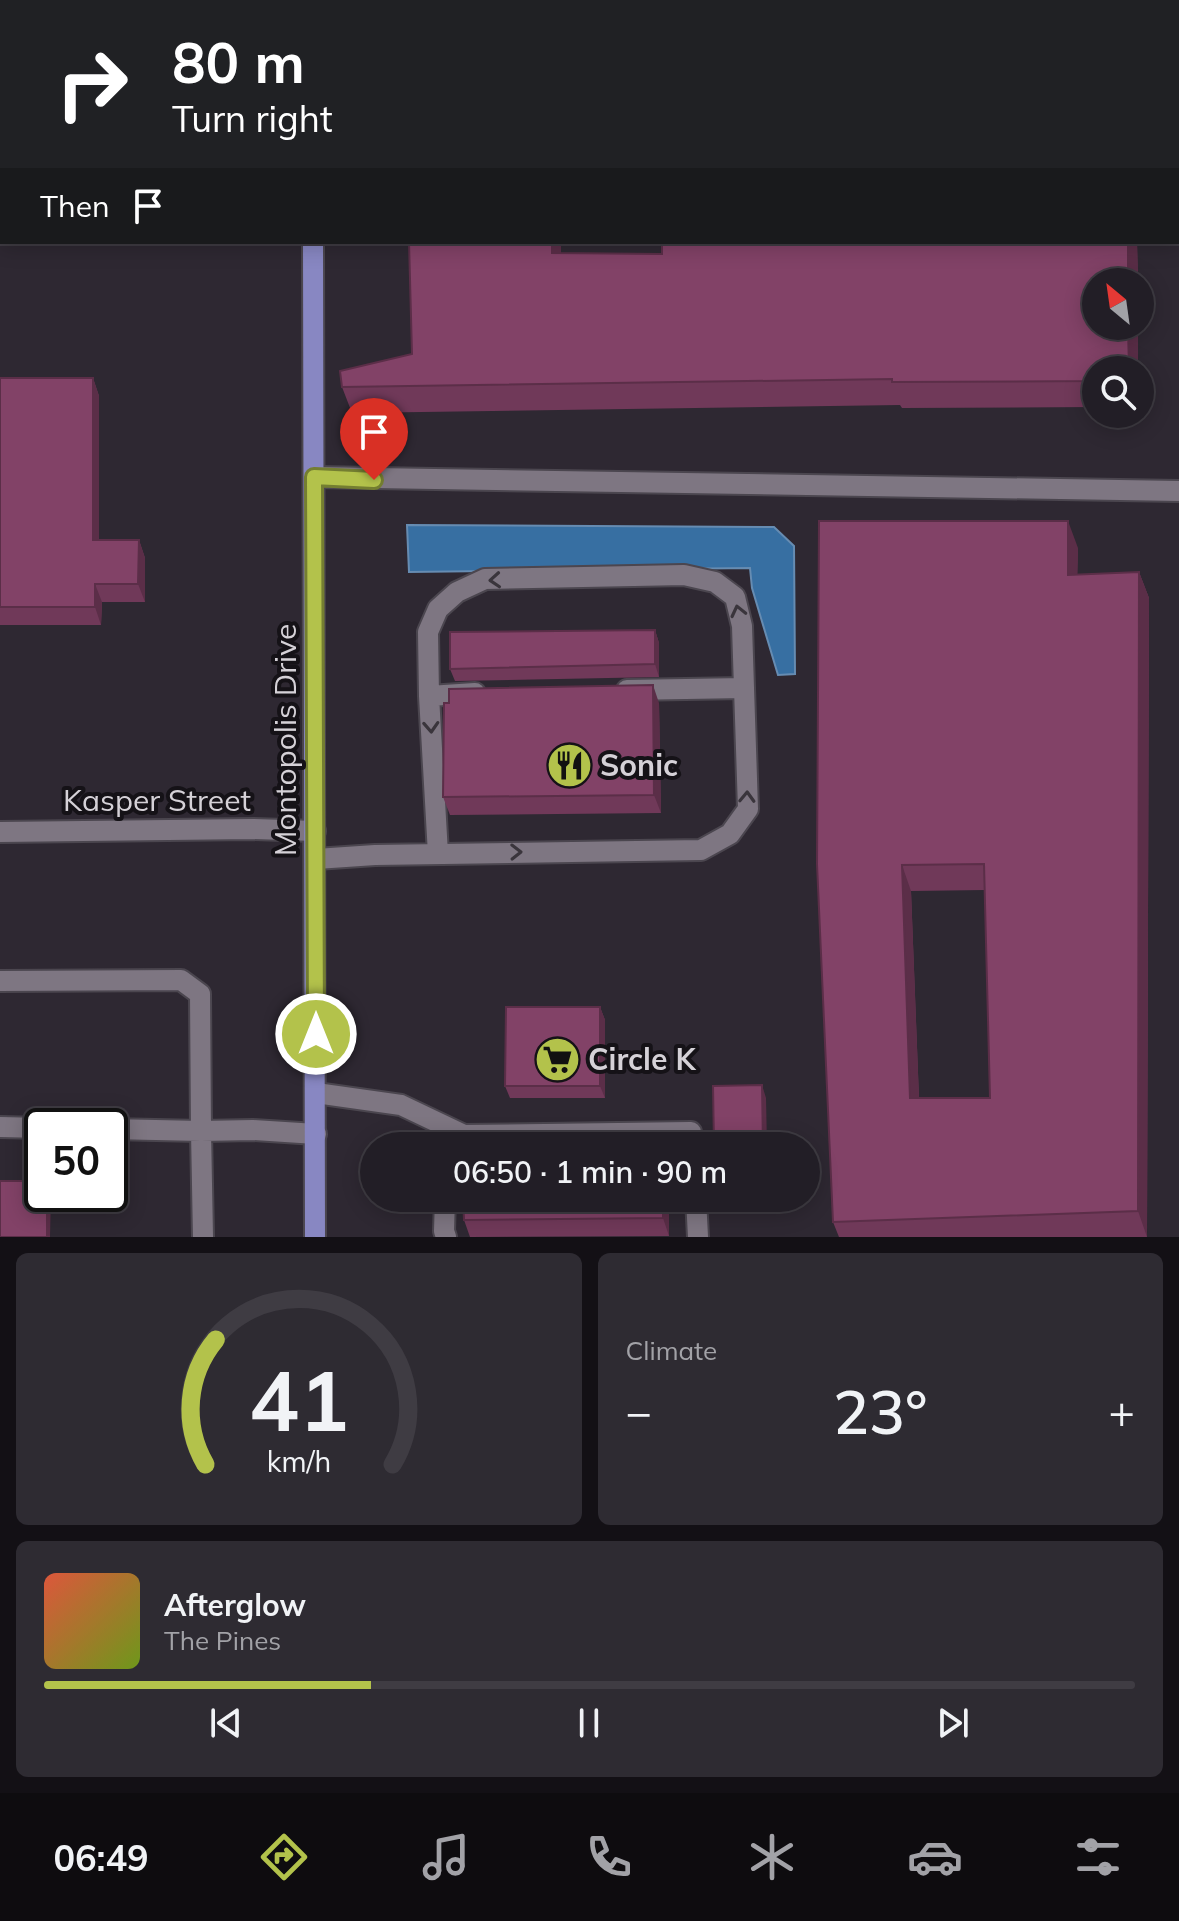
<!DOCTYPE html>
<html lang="en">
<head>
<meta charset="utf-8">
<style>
	body { margin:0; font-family:Mulish,sans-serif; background:#2e2b32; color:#f1f3f6; height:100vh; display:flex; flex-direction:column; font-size:30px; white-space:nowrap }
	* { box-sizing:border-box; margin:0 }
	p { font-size:26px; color:#a2a2a7 }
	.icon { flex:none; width:44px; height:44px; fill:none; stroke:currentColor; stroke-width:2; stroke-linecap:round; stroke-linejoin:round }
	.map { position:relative; height:1237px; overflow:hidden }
	.details { display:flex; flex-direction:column; gap:16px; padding:16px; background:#131015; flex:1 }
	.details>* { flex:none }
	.hud { position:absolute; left:0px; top:0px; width:1180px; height:244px; box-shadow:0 4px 20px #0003,0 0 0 2px #3f3c43; background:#202124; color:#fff; overflow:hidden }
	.needle { width:52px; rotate:331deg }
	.buttons { position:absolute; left:1082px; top:268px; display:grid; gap:16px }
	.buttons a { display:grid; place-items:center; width:72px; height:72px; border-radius:50%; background:#221e26; box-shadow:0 4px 20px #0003,0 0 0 2px #3f3c43; font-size:40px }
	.speed { position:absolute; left:24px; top:1108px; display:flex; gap:16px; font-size:40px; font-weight:700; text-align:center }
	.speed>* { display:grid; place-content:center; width:104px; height:104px; border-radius:50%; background:#221e26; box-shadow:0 4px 20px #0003,0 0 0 2px #3f3c43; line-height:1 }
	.speed .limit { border:4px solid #111; border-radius:12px; background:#fff; color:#111 }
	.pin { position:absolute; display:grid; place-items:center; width:68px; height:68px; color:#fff; margin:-82px -34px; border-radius:50% 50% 50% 0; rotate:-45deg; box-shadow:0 0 8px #0007 }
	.pin .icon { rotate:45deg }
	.me { position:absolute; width:88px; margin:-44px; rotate:0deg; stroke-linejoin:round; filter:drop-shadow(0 0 6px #0008) }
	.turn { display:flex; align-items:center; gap:28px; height:168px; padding:0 40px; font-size:36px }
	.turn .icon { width:104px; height:104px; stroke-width:2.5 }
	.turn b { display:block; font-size:56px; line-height:68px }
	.then { display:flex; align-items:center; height:76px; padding:0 40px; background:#0003; gap:16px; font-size:30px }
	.big { font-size:60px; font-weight:600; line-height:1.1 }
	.details .card { flex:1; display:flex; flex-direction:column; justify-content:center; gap:12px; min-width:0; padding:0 28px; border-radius:12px; background:#2e2b32 }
	.details .dial { align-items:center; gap:0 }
	.dial svg { height:208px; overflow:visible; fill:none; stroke:#3f3c43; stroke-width:7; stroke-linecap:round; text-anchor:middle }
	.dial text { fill:#f1f3f6; stroke:none }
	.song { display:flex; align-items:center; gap:24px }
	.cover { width:96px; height:96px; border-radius:12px; background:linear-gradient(135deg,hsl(10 70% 55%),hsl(80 70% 35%)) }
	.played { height:8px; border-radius:4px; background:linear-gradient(90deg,#b3c24b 30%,#3f3c43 30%) }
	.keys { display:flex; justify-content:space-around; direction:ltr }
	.heat { display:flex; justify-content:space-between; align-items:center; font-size:44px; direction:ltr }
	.details .tiles { flex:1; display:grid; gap:16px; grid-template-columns:1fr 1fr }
	.card:last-child { grid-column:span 2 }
	.trip { position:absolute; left:360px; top:1132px; width:460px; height:80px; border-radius:40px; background:#221e26; box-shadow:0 4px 20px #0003,0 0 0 2px #3f3c43; font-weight:600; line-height:80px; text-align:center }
	.tab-bar { display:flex; height:128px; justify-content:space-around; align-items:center; background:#0e0c0f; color:#a2a2a7 }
	.tab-bar .icon { width:56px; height:56px }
	.tab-bar .active { color:#b3c24b }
	.tab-bar b { font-size:36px; color:#f1f3f6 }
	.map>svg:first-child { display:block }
	.water { fill:#376fa2; stroke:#668cb2; stroke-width:2 }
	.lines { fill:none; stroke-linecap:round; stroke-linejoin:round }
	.minor-casing { stroke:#4b464f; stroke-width:24 }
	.major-casing { stroke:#4b464f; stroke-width:24 }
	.minor { stroke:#7e7682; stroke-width:20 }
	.major { stroke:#8887c2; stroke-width:20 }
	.wall { fill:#703959; fill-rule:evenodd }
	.shaded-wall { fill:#5b2e48 }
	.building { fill:#824267; stroke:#5b2e48; stroke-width:2; fill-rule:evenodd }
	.oneway { stroke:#3a353c }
	.route-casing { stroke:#747e31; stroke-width:20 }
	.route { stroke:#b3c24b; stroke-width:14 }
	.labels { text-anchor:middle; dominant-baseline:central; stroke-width:8; stroke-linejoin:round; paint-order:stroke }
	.street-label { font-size:30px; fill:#d5d1d7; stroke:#151217 }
	.poi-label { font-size:30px; font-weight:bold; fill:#d5d1d7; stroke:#151217; text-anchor:start }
</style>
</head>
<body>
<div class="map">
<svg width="1179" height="1237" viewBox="0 0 1179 1237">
	<rect width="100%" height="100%" fill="#2e2832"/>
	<!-- water -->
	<path class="water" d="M407,525L774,527L794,546L795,674L778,675L752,588L750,568L409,572Z"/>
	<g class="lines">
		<defs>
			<path id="minor" d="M0,182H2
				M314,477L1179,491
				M429,696L428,632L438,609L457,592L485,579L684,575L715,582L735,597L742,626L744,688
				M0,832L252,829L315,831
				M438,854L429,696L475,693
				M316,859L375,855L701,850L730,834L748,809L744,688L627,690
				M0,981L181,980L200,994L201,1131L253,1130L316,1134
				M316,1093L401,1105L464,1135L691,1132L692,1146
				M0,1127L42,1128
				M110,1129L201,1131L203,1237
				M445,1198L444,1231L446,1237
				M696,1198L698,1237"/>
			<path id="major" d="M312,0V2
				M313,242L315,1237"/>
		</defs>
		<!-- minor casing -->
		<use href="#minor" class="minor-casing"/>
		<!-- major casing -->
		<use href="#major" class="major-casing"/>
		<!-- minor -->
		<use href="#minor" class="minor"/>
		<!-- major -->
		<use href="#major" class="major"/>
	</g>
	<!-- wall -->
	<path class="wall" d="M0,0H25V2H2V72H0Z
		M1179,0V127H1178V2Z
		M409,242H561V253L662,254L812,245V242H1137L1138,282L1096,326H1138V370H1096V407L902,408L900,405L352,413L342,387L412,354Z
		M0,378H93L99,396V540H139L145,558V602H102L101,625H0Z
		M1078,548L1077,575L1139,572L1149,598L1147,1237H839L833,1222L817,864ZM985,890L990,1098H919L911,891Z
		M655,630L659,643V677L455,681L450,669Z
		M659,703L661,813L450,815L443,797Z
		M600,1007L605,1020V1098H510L505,1086Z
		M463,1198H669V1236L470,1237L464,1220Z"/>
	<!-- shaded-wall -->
	<path class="shaded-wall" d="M552,242H561V279L552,253Z
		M1128,242H1137L1138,282H1128Z
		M1128,326H1138V370H1129Z
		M93,378L99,396V558L93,540Z
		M1068,521L1078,548L1077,601L1068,575Z
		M139,540L145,558V602L138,584Z
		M1139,572L1149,598L1147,1237L1138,1211Z
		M95,584L102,602L101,625L95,607Z
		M655,630L659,643V677L655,664Z
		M653,685L659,703L661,813L654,795Z
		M902,865L911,891L920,1125L910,1098Z
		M600,1007L605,1020V1098L600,1086Z
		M762,1085L766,1098L767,1146H763Z
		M47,1194H51L50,1237H47Z
		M663,1198H669V1236L663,1218Z"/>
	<!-- building -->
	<path class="building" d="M0,0H21V2H2V60H0Z
		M137,0H203V2H137Z
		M403,0H1104V2H403Z
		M1173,0H1179V100H1178V2H1173Z
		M409,242H552V253L662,254V244L812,245V242H1128V282H1096V326H1128L1129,370H1096V381L892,382V379L342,387L340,371L412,354Z
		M0,378H93V540H139L138,584H95V607H0Z
		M819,521H1068V575L1139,572L1138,1211L833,1222L817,864ZM984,864L990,1098H910L902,865Z
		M655,630V664L450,669V632Z
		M653,685L654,795L443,797L444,703H449V689Z
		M506,1007H600V1086H505Z
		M762,1085L763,1146H714L713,1086Z
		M0,1181H42V1194H47V1237H0Z
		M463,1198H663V1218L464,1220Z"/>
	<!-- one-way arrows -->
	<defs><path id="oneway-chevron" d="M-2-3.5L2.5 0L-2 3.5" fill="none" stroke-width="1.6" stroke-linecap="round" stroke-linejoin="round" transform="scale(2)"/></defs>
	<g class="oneway">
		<use href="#oneway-chevron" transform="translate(495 580) rotate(176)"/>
		<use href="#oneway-chevron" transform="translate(738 611) rotate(-103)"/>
		<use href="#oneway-chevron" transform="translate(431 727) rotate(87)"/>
		<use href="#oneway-chevron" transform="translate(747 797) rotate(-88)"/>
		<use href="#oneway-chevron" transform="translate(516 852) rotate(-1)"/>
	</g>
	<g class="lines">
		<defs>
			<path id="route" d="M316,1034L314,477L374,480"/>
		</defs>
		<!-- route casing -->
		<use href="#route" class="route-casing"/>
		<!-- route -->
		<use href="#route" class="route"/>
	</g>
	<!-- icons -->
	<defs>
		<symbol id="restaurant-disc" viewBox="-11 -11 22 22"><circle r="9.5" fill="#b3c24b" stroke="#151217"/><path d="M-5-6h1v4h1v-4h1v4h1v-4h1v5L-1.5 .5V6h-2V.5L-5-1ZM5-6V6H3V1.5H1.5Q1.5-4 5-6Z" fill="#111"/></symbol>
		<symbol id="supermarket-disc" viewBox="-11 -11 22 22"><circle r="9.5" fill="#b3c24b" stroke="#151217"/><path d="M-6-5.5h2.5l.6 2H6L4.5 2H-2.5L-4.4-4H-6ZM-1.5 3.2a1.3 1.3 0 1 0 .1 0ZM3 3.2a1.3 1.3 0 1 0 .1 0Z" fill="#111"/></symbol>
	</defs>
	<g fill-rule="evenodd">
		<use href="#restaurant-disc" x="544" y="740" width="51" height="51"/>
		<use href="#supermarket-disc" x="532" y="1034" width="51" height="51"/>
	</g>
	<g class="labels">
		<!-- street labels -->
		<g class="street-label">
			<text transform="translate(285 740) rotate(-90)">Montopolis Drive</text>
			<text x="157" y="800">Kasper Street</text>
		</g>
		<!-- poi labels -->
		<g class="poi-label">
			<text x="600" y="765">Sonic</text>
			<text x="588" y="1059">Circle K</text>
		</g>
	</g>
</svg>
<div class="buttons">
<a><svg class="needle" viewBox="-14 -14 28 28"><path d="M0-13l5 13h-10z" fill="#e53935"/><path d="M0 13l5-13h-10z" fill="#a2a2a7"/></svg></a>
<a><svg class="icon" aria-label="search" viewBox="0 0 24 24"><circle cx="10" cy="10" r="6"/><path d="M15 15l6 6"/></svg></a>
</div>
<div class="speed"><div class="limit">50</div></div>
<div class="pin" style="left:374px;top:480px;background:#d93025"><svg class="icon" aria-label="arrive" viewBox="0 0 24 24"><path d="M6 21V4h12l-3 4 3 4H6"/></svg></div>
<svg class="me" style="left:316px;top:1034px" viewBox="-20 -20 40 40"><circle r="17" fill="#b3c24b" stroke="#fff" stroke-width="3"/><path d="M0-11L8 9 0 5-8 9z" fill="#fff"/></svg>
<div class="trip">06:50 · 1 min · 90 m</div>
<div class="hud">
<div class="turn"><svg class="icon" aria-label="right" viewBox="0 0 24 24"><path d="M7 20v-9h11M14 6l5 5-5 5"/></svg><div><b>80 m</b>Turn right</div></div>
<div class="then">Then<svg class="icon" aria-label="arrive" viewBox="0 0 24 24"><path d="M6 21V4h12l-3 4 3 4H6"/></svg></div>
</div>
</div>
<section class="details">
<div class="tiles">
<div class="card dial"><svg viewBox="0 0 100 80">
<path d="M14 69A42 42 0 1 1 86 69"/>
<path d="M14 69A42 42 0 0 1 18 21" stroke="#b3c24b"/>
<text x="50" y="56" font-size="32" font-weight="700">41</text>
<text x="50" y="72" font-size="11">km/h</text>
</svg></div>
<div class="card"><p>Climate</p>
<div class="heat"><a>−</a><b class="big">23°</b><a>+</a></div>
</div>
<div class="card">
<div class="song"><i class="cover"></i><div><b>Afterglow</b><p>The Pines</p></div></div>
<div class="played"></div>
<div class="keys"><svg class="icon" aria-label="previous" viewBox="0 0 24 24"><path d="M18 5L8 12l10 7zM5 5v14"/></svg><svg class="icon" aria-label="pause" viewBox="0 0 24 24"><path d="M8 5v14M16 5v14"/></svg><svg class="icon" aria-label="next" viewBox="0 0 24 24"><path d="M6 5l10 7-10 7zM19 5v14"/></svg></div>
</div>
</div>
</section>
<nav class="tab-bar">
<b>06:49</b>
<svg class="icon active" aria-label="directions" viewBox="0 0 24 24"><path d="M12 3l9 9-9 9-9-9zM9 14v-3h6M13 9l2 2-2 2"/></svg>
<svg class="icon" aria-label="music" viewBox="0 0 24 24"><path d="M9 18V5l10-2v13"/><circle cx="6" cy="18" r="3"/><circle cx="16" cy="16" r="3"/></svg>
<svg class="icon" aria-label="phone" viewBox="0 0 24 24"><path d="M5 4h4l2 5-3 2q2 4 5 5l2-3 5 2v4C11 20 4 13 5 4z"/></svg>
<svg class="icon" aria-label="climate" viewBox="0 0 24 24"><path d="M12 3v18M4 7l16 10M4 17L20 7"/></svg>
<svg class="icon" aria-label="car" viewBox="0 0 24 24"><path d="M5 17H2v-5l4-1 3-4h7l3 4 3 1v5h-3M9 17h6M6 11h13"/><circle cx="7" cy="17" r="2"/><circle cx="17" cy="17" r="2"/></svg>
<svg class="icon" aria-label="filters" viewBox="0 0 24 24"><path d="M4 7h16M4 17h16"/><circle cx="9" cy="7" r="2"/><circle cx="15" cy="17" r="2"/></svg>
</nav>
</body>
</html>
